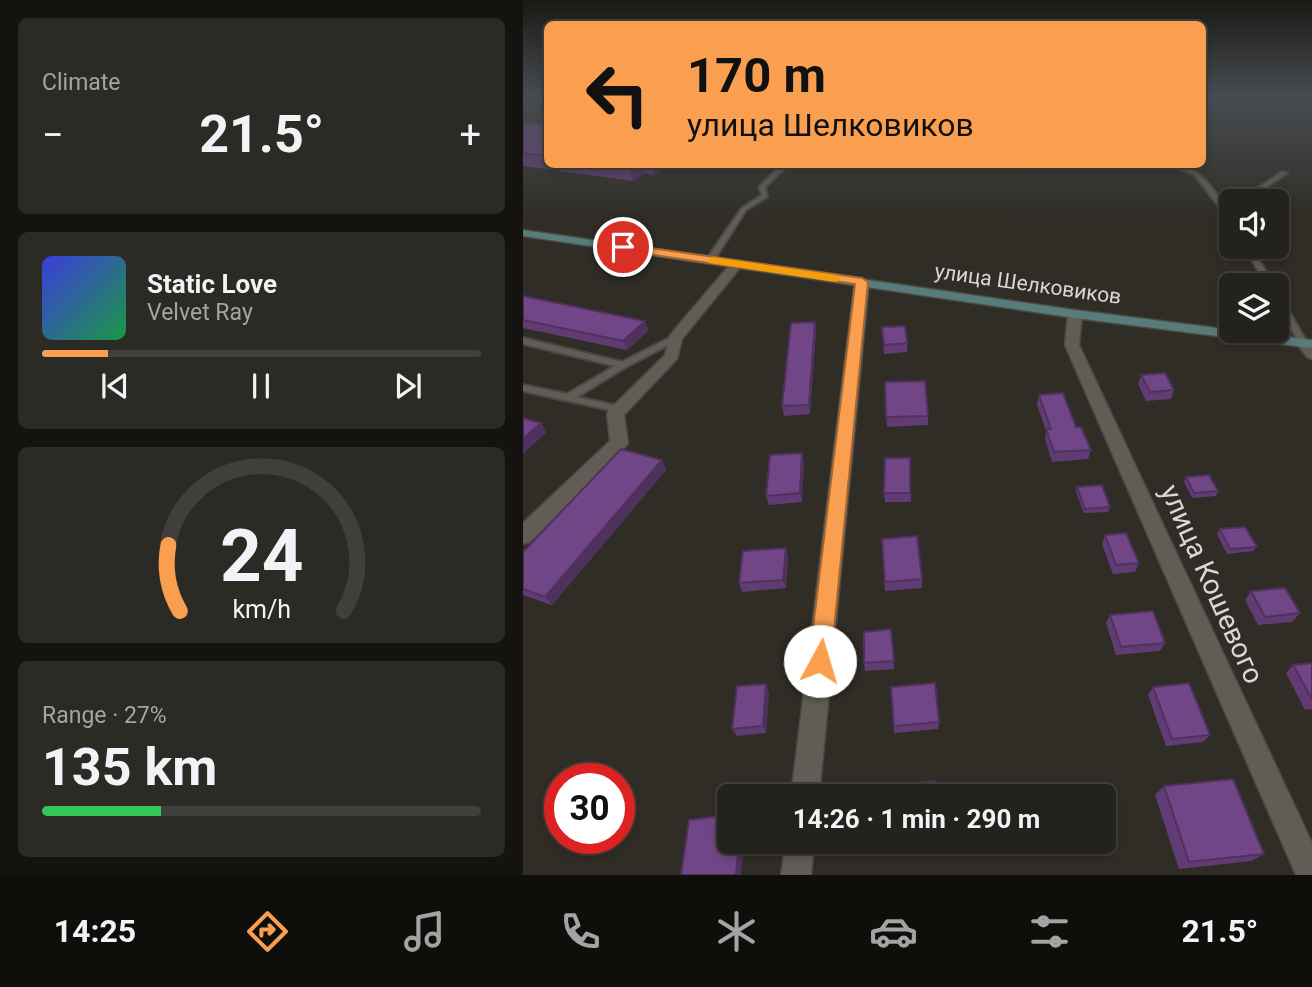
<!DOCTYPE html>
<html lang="en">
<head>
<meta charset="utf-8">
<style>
	body { margin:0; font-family:Roboto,sans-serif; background:#2c2a25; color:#f1f3f6; height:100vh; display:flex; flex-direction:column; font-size:26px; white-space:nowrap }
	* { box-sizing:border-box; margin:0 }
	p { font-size:23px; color:#a3a4a3 }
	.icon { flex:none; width:38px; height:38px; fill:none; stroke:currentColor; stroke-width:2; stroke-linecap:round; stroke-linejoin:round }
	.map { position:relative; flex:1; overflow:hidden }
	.drawer { display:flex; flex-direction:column; gap:18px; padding:18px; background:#14130f; width:523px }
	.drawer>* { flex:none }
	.top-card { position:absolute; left:21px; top:21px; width:662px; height:147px; border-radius:10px; box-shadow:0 4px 10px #0003,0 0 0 2px #413f3b; background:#fa9f4f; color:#111; overflow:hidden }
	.tools { position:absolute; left:696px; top:189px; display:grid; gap:14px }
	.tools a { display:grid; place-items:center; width:70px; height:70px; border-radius:10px; background:#24221c; box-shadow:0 4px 10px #0003,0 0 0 2px #413f3b; font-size:35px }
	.speed { position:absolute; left:21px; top:763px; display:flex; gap:14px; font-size:35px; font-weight:700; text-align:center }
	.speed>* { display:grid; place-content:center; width:91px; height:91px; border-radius:50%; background:#24221c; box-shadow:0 4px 10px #0003,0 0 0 2px #413f3b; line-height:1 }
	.speed .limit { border:10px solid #d22; background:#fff; color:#111 }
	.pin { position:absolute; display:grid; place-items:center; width:60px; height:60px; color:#fff; margin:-30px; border:4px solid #fff; border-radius:50%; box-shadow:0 2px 7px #0007 }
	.me { position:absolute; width:77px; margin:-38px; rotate:6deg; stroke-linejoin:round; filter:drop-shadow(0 0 5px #0008) }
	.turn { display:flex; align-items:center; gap:24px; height:147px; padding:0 28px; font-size:32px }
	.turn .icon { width:91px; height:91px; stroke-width:2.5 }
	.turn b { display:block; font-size:49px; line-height:60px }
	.big { font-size:52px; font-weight:700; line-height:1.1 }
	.drawer .widget { flex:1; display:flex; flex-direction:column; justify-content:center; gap:10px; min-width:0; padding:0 24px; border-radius:10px; background:#2c2a25 }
	.drawer .dial { align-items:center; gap:0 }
	.dial svg { height:182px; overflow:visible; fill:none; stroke:#413f3b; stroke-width:7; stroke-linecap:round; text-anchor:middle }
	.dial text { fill:#f1f3f6; stroke:none }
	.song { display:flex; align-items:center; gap:21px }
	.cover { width:84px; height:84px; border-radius:10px; background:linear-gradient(135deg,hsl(240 70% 55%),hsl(140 70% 35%)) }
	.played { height:7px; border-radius:4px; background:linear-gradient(90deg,#fa9f4f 15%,#413f3b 15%) }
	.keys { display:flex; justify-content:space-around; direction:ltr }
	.heat { display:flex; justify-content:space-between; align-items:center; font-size:38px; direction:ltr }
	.charge { height:10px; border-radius:5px; background:linear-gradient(90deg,#34c759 27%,#413f3b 0) }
	.trip { position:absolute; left:194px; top:784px; width:399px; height:70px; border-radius:10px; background:#24221c; box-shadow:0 4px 10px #0003,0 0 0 2px #413f3b; font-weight:700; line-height:70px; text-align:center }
	.tab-bar { display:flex; height:112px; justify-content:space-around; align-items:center; background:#0e0e0b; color:#a3a4a3 }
	.tab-bar .icon { width:49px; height:49px }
	.tab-bar .current { color:#fa9f4f }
	.tab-bar b { font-size:32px; color:#f1f3f6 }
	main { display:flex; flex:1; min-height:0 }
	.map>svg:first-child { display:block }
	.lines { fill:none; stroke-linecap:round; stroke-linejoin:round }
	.lane-casing { stroke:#4a4842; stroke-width:4 }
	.street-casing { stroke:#4a4842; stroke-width:3 }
	.secondary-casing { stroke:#4a4842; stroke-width:3 }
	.lane { fill:#615d56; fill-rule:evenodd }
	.street { fill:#615d56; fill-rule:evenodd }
	.secondary { fill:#587c7b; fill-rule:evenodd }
	.wall { fill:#613c74 }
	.shaded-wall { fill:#4f315e }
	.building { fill:#714687; stroke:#4f315e; stroke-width:2 }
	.route { fill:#fa9f4f; stroke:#a26733; stroke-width:2 }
	.slow { fill:#f59e0b }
	.labels { text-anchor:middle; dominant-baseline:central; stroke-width:7; stroke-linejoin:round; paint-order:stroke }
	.far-street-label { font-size:21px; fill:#dad8d4; stroke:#302d26 }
	.near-street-label { font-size:28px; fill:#dad8d4; stroke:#302d26 }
</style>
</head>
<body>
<main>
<section class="drawer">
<div class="widget"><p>Climate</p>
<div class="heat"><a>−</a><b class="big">21.5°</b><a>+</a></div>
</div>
<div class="widget">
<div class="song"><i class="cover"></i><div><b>Static Love</b><p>Velvet Ray</p></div></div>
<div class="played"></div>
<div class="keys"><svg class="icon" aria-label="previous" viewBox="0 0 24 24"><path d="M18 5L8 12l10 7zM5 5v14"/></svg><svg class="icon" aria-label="pause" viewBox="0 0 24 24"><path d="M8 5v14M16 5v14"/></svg><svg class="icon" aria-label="next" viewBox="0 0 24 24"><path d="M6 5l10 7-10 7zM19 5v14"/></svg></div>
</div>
<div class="widget dial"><svg viewBox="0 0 100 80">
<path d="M14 69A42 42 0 1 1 86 69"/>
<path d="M14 69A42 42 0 0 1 9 40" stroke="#fa9f4f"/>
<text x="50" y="56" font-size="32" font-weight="700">24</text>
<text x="50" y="72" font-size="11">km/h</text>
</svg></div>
<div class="widget"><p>Range · 27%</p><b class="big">135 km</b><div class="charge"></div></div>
</section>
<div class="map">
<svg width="789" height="875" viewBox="0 0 789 875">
	<rect width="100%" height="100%" fill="#302d26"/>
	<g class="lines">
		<defs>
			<path id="lane" d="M259,164H266L242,187L244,197L223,210L190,262H184L183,260L219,208L239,195L236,187Z
				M644,164C679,164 690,191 709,215V222L707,221L671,174Z
				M759,172L764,173L723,201H716Z
				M722,247H728L751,285H743Z
				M754,296L758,298L785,344L784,346L781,347L777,344L754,305Z
				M152,335L156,338L155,340L103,367L54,397L100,407L101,409L100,411L96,412L0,391V385L44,394L92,366L0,344V338L99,362Z"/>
			<path id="street" d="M214,260L220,264L159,339L154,359L101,415L105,443L102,447L7,542L0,544V523L87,441L84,414L86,410L142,355L147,335L210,261Z
				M339,278L346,282L296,796H268L332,282Z
				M552,310L559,314L556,345L789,843V875H773L542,345L545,314Z
				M781,340L789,344V359L784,357L774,344Z
				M263,842H291L288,875H258Z"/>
			<path id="secondary" d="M0,230L552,310L789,340V348L552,318L0,236Z"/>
		</defs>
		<!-- lane casing -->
		<use href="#lane" class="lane-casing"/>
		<!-- street casing -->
		<use href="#street" class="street-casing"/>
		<!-- secondary casing -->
		<use href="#secondary" class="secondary-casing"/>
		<!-- lane -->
		<use href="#lane" class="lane"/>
		<!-- street -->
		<use href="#street" class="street"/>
		<!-- secondary -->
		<use href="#secondary" class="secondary"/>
	</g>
	<!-- wall -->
	<path class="wall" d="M0,122L24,125V164H145L131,175L121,173L110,181L0,166Z
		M0,296L126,330L104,350L0,328Z
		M292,322L293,331L287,414L261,416L259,406L262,383Z
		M359,327L384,343V352L361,354Z
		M618,375L651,390L648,399L623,401L615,384Z
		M362,382L405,416V425L364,427Z
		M516,395L553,427L568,450L565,459L529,462L522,439L523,431L514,404Z
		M387,458L388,502H362L361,493Z
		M139,460L143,470L29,605L0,595V552Z
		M281,462L279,502L246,505L243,496Z
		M663,477L695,491L693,496L669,498L661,482Z
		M554,487L587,507L585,512L561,513L553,492Z
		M697,529L734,547L730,551L704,554L694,534Z
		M582,535L616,563L612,572L590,574L579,544Z
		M359,539L399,579V588L362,591Z
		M263,548L265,557L263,588L219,592L216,583Z
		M728,591L777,613L769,622L735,625L722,600Z
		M587,615L642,643L637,651L593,655L583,623Z
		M368,629L371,669L342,671L341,663Z
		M789,663V709L782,710L763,673L770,665Z
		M368,687L416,722L415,729L371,733Z
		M630,687L687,735L680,742L643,746L625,695Z
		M246,692L243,733L214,736L209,729Z
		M641,786L741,854L728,861L656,869L632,795Z"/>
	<!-- shaded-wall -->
	<path class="shaded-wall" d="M107,164H118L121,173L110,181L105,166Z
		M128,164H145L131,175Z
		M122,321L126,330L104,350L100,341Z
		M292,322L293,331L287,414L286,405Z
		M18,423L24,432L0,454V439Z
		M279,453L281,462L279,502L277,493Z
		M139,460L143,470L29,605L22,597Z
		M263,548L265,557L263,588L260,580Z
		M243,684L246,692L243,733L240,726Z
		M216,842H221L218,875H213Z"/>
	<!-- building -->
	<path class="building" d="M0,122L24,125V156L0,153Z
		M0,296L122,321L100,341L0,320Z
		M292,322L286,405L259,406L268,323Z
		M382,326L384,343L361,345L359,327Z
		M642,373L651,390L627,392L618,375Z
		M402,381L405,416L363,417L362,382Z
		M540,393L553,427H558L568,450L531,452L523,429H528L516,395Z
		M0,418L18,423L0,439Z
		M98,449L139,460L22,597L0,589V552Z
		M279,453L277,493L243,496L247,455Z
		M362,458H387V493H361Z
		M686,475L695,491L671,493L663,477Z
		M579,485L587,507L562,509L554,487Z
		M722,527L734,547L707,549L697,529Z
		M603,533L616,563L593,565L582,535Z
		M394,536L399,579L362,582L359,539Z
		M263,548L260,580L216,583L220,551Z
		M762,588L777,613L742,617L728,591Z
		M630,611L642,643L598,647L587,615Z
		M368,629L371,661L341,663V632Z
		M789,663V699L770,665Z
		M412,683L416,722L371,726L368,687Z
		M666,683L687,735L649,739L630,687Z
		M243,684L240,726L209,729L214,686Z
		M710,779L741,854L666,862L641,786Z
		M411,781L413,796H363V786Z
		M206,815V842H216L213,875H158L166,820Z"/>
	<!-- sky -->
	<linearGradient id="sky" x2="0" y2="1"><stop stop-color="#1a1915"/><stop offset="0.44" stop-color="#484c52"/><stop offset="1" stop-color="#484c52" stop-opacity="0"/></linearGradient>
	<rect width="789" height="219" fill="url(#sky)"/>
	<!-- route -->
	<path class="route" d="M100,244L339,278L345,282L308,661L304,668L297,671L289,668L286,661L332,284L96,250L94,247Z"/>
	<!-- slow -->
	<path class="slow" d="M190,257L313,275L319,278L313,282L186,263L184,261Z"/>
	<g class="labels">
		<!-- far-street labels -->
		<g class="far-street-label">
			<text transform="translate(505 284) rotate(8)">улица Шелковиков</text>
		</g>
		<!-- near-street labels -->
		<g class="near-street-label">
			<text transform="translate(689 584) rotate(66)">улица Кошевого</text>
		</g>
	</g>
</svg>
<div class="tools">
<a><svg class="icon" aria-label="sound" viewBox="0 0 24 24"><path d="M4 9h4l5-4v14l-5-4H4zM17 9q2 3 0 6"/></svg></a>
<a><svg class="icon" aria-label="layers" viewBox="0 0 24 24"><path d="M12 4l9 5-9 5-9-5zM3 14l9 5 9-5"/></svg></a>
</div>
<div class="speed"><div class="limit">30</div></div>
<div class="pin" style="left:100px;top:247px;background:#d93025"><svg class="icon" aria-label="arrive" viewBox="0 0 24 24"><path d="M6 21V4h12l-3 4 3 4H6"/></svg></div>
<svg class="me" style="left:297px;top:661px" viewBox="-20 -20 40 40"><circle r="19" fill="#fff"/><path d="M0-13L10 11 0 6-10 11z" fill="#fa9f4f"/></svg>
<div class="trip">14:26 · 1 min · 290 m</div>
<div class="top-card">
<div class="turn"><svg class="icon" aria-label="left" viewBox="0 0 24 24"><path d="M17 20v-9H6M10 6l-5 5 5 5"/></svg><div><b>170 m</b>улица Шелковиков</div></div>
</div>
</div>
</main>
<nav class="tab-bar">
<b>14:25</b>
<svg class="icon current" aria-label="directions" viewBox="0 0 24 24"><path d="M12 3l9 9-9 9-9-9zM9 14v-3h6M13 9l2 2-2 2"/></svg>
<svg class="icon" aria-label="music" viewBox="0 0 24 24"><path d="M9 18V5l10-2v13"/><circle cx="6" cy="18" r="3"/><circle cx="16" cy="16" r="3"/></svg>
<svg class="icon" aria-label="phone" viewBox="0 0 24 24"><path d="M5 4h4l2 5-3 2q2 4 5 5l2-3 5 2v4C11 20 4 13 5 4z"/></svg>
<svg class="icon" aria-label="climate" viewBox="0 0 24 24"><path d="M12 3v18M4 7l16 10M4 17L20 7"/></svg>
<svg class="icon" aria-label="car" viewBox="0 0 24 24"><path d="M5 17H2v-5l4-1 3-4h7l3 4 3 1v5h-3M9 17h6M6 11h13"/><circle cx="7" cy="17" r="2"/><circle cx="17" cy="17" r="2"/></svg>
<svg class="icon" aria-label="filters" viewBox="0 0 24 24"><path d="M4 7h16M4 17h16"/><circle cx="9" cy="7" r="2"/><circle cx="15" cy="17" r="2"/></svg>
<b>21.5°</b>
</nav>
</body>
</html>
